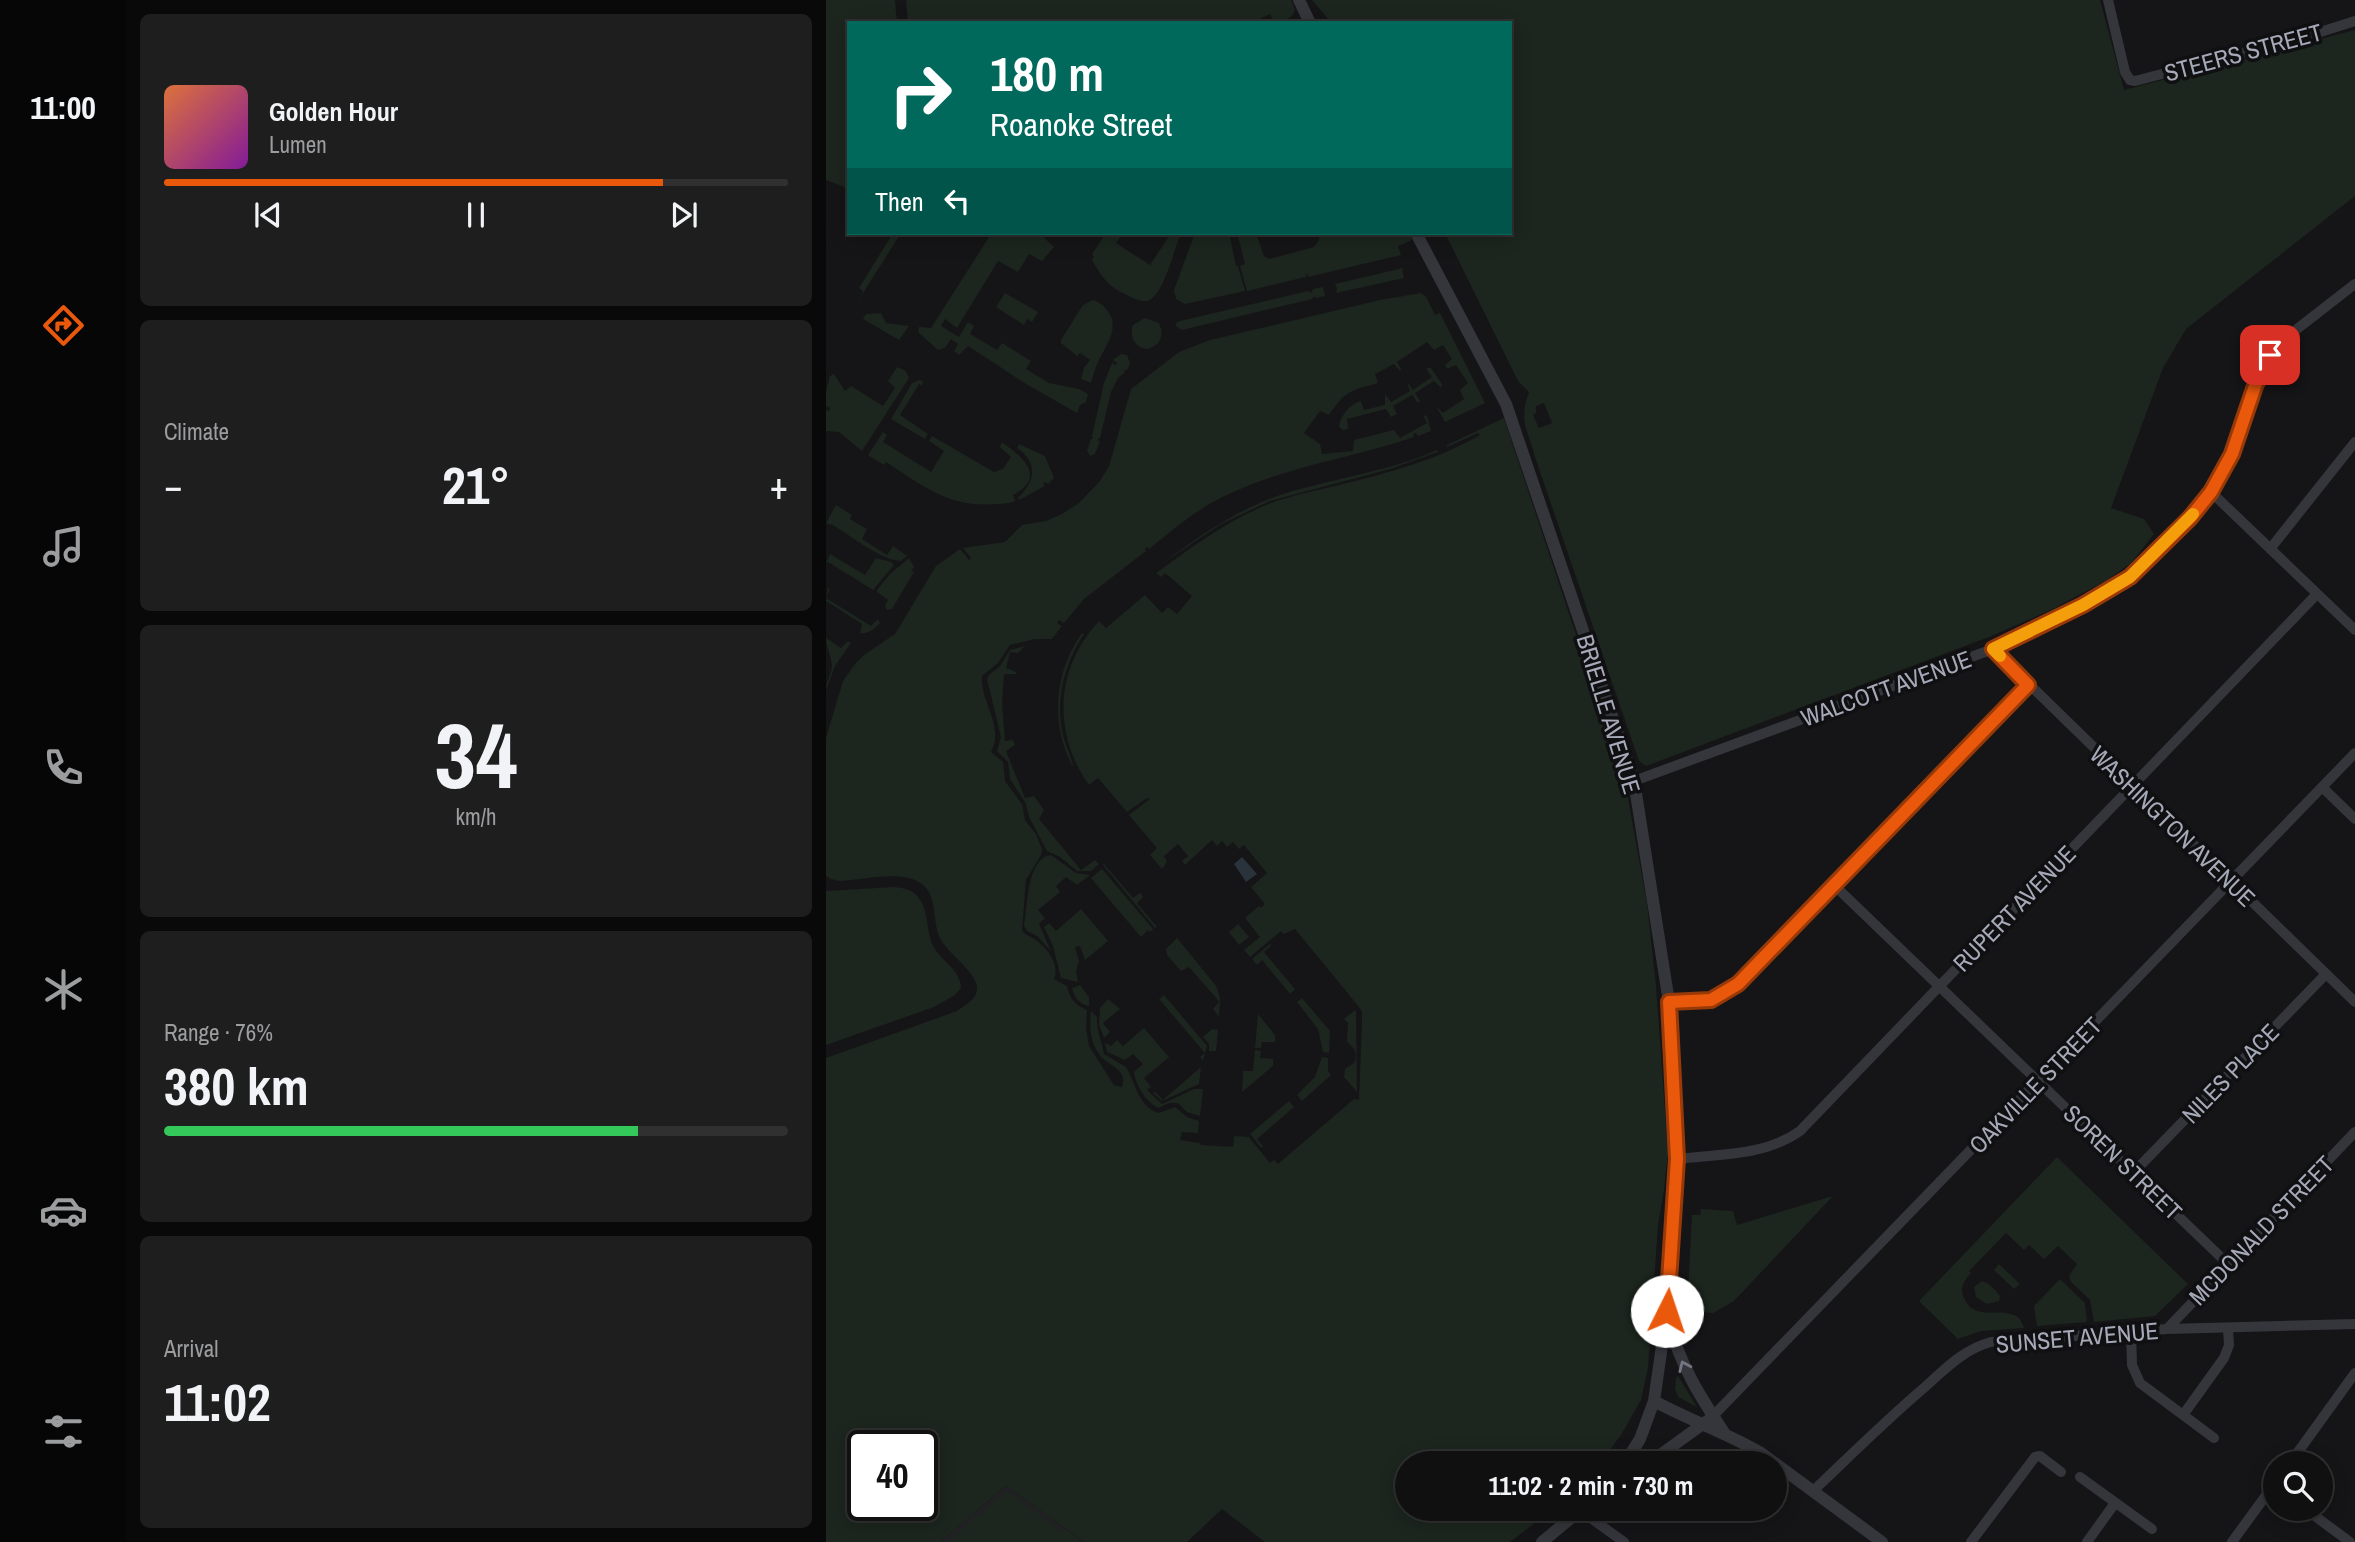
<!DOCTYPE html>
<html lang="en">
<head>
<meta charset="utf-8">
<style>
	body { margin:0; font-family:"Archivo Narrow",sans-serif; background:#1e1e1f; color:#f1f3f6; height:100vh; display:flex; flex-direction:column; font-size:26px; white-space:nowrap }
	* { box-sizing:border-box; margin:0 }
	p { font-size:23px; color:#9c9d9f }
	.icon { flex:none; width:38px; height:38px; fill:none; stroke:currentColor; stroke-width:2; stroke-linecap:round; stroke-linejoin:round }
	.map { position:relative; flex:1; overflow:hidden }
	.sheet { display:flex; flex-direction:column; gap:14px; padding:14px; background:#090909; width:700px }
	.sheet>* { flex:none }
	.banner { position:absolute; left:21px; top:21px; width:665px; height:214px; border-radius:0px; box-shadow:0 4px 18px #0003,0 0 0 2px #303031; background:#00695c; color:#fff; overflow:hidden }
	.fabs { position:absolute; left:1437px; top:1451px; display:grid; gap:14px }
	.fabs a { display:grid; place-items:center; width:70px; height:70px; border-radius:50%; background:#101011; box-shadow:0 4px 18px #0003,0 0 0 2px #303031; font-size:35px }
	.speed { position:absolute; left:21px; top:1430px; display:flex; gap:14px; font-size:35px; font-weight:700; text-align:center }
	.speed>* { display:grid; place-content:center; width:91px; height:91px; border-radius:50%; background:#101011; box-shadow:0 4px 18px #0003,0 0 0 2px #303031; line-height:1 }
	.speed .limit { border:4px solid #111; border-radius:10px; background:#fff; color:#111 }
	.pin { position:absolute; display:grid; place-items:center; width:60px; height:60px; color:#fff; margin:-30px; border-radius:14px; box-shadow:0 4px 10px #0006 }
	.me { position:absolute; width:77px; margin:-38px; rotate:4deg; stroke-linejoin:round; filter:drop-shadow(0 0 5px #0008) }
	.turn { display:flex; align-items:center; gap:24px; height:147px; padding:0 28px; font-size:32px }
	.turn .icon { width:91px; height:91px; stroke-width:2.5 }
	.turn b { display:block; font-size:49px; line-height:60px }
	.then { display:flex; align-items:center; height:66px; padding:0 28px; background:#0003; gap:14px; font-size:26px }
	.big { font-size:52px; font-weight:700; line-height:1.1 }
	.sheet .widget { flex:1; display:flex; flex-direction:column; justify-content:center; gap:10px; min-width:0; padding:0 24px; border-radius:10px; background:#1e1e1f }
	.sheet .dial { align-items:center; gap:0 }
	.dial b { font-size:91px; line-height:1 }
	.song { display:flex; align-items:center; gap:21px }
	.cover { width:84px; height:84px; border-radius:10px; background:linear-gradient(135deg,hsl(20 70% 55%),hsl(290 70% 35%)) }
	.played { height:7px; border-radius:4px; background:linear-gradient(90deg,#ea580c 80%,#303031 80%) }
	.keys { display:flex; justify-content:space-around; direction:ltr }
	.heat { display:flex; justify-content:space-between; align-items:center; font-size:38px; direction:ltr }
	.charge { height:10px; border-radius:5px; background:linear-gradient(90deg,#34c759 76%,#303031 0) }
	.trip { position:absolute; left:569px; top:1451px; width:392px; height:70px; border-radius:35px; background:#101011; box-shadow:0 4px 18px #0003,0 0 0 2px #303031; font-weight:700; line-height:70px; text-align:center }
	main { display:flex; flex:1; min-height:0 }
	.dock { display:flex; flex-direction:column; width:126px; justify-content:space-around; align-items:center; background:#060607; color:#9c9d9f }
	.dock .icon { width:49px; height:49px }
	.dock .on { color:#ea580c }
	.dock b { font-size:32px; color:#f1f3f6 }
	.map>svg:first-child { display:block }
	.built { fill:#212124 }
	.green { fill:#1c251e; fill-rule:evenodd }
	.water { fill:#2a333b }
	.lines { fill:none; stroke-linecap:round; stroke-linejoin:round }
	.minor { stroke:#35363c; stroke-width:10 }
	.tertiary { stroke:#35363c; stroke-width:12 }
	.oneway { stroke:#737680 }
	.route-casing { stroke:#983908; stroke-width:18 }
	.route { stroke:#ea580c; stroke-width:12 }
	.slow { stroke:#f59e0b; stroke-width:12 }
	.labels { text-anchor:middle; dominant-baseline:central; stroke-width:7; stroke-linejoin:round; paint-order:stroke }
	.street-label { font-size:24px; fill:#a6aab8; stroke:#101012 }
</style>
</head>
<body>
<main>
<nav class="dock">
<b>11:00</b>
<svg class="icon on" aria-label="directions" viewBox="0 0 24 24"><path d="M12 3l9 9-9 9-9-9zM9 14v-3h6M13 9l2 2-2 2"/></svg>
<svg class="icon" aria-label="music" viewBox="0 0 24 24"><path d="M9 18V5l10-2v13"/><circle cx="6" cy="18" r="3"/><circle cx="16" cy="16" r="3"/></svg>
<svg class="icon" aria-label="phone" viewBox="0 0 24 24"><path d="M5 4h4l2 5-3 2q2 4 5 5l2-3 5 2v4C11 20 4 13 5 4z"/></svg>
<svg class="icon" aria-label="climate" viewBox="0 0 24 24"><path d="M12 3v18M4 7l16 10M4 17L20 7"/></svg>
<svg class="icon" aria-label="car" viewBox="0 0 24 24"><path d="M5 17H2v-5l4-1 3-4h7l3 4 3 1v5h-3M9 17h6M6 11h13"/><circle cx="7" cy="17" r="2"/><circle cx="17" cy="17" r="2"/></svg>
<svg class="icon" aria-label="filters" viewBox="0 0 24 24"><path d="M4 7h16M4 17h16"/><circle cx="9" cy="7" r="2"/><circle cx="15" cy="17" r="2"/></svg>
</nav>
<section class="sheet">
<div class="widget">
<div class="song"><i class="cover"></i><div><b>Golden Hour</b><p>Lumen</p></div></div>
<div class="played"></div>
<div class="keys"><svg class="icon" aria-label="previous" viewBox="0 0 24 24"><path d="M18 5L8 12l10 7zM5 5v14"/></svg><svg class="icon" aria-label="pause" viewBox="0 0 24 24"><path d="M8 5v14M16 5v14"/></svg><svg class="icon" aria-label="next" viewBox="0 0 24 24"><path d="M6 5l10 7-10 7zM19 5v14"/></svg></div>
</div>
<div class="widget"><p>Climate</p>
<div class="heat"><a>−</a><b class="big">21°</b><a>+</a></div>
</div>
<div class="widget dial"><b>34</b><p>km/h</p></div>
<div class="widget"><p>Range · 76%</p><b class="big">380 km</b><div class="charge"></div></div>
<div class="widget"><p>Arrival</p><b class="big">11:02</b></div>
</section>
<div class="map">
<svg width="1529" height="1542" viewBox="0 0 1529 1542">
	<rect width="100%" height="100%" fill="#151517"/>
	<!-- built -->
	<path class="built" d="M180,1486L258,1542H114Z"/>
	<!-- green -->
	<path class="green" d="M0,0H69L71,23H23V189L0,180Z
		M80,0H465L469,10C467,18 456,23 448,23L444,14L425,23H82Z
		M486,0H1274L1298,90L1529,30V196L1360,329L1337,368L1285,508L1318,519L1328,534L1305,563L1281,580L1225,610L1163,637L820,766L813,761L709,457C702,429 692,422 703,392L692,381L619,233H684V23H511L503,20ZM718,403L726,423L713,428L707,415L710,413V406Z
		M67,233H75L32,301L37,291L33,288Z
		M163,233H213L228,247L216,261L203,254L192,272L172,261L131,328L119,319L115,326L133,337L142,322L148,326L144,334L171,350L176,343L205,361L200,369L223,383L253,389L262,394L260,402L254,405L251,413L200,384L142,346L133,355L128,351L132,344L125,339L119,348L112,350L92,332L93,327L105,328L165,234Z
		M280,233H297L290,243L324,265L345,233H355C349,247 337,298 321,301C316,302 309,299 305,297C282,287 278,280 266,260L268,257L266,254Z
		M369,233H430L438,256L443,259L488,247L493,240V233H582L586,240L572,246L575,255L482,277L481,273L480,277L421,291L414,266L419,264L412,236L404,237L410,266H412L419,291L359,304L350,299L348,290Z
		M577,268L576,271L578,278L510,293L511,288L509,284Z
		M497,287L499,296L489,298L488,296L486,299L356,330L350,326V323L354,321L482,291L485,293L487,289Z
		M179,293L212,312L206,322L201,319L198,325L170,307Z
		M595,293L600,297L609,315L614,313L659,403L619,422L610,406L617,413L638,399L634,390L642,383L630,365L621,369L619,365L626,359L617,345L608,350L601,342L571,362L575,369L574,371L568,364L549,374L552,383C524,391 520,390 503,415L494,411L478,433L494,444L496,454L527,451L528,440L568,430L574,438L601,423L597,415L601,416L605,431L592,436L590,433L587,434L588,437C527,458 462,466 403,494C373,507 348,529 323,549L321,547L319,549L320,551L258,599L238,623L233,620L231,623L236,626L226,639H209L184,645L172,663L156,676C154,703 179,725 165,752L177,762L179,781L196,804L199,820L210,834L216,849L215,855L200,880L196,930C200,936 204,936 210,940C222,949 234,964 228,979L241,986C244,999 249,1005 261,1010L260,1028L263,1046L288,1085L296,1087C302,1068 281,1066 273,1054C264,1041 263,1026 265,1011L271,1017C270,1030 276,1041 278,1054L300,1067C310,1083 312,1107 333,1113L349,1107L361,1117L373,1121L372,1133L356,1132L354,1140L373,1143L375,1145L407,1147L408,1136L423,1137L444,1163L448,1160L452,1164L528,1099L533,1100L536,1021V1012L533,1007L469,929L458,934L455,931L424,957L418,950L434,937L419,918L433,906L435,908L439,904L425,887L441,873L418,845L413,849L407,842L401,847L396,841L391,846L386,840L359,865L356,861L362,856L352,844L338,856L341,862L336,869L324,855L331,848L303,815L324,799L321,798L301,812L272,778L263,785C226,733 229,668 273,621L280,628L319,595L336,613L342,607L351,614L366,596L339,573L335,577L330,573C365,548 399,522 440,505C463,496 488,491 513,485C562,473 611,460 654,435L652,433L621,447V445L678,418L799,782L821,903L830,986L842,1151L838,1190L832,1225L822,1368L815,1400L795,1435L774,1463H581V1508L727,1509L684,1542H439L396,1509L361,1542H258L180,1486L114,1542H0V1058L131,1011C139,1005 152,999 151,987C149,970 120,953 113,936C106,918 112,893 93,882C71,870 37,880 13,881L5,879L0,876V738L17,681L29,664L38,655L69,634L110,566L134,549L143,560L145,558L137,548L179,542L196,525L220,521L236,514L253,503L274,481L283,466L305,389L353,352L384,340L554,300ZM37,1446H96V1505H37Z
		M267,300C273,302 276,304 280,309C296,326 280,345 272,362C269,369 267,376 265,383L255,379L258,368L264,360L254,353L251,356L235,343V340L257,305Z
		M55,313L60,323L83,326L73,340L37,319L40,314Z
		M319,318L333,323C339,336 334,347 320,349C308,346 303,337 307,325Z
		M295,354L301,355L304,363L301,370H298L299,372L292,378L285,392L274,438L271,440L274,441L269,454L264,456L261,451L265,439H267L266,436L278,383L286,363L290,365L291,363L287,360Z
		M71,367L80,371L83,378L36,451L13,432L0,431V410L3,411L4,408L1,406L0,408V392L4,376L8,374L19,391L25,386L57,406L69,388L62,381Z
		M602,368H605L616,384L615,388L608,381L589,393L594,401L592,403L586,395L567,406L571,414L565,417L560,409L521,419L522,429L517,430L513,427C514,416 525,403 535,401L538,410L559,405V394L565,402L584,391L581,382L587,390L606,377L600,369Z
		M93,380L97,381L96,386L93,384L74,415L102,434L99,439L65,419L86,383Z
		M57,432L61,435L57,442L105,472L118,451L103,441L106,436L168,472L177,469L185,457L174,447L176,442C195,456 222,477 187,495L189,501L183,503C125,510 105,491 60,462L58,465L42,455Z
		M193,444L219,456L228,478L222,484L219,482L217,484L219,486L193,500L192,498C209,481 213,463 191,448Z
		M611,450L612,452L564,469L444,501L395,524L337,563C374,535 412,509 457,494C508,478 562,472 611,450Z
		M10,505L26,515L24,519L41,529L36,539L61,555L67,546L81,556L75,561C54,560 24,535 5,524L4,525L0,523Z
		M4,554L39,575L50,558L65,562L68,565L47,590L2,562L0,563Z
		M83,558L88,567L85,570L88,572L66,609L61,610L59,606L62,600L51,592V590L63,575Z
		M2,588L4,589L0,598L45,626L52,619L54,623C49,628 42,635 34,633L36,624L0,601Z
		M256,633L258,634C238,664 229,700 237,736C240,746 246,758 247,767C224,724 228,672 256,633Z
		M0,638L15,648L22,641L25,643L9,666L0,690C0,681 5,676 6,667C6,657 0,648 0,638Z
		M199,646L192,653L184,652L180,668L190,672V674H178L176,703L179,741L187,740L189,745L180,751L199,798L208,796L218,810L213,819L255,870L269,860L273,864L265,871H251L234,857L221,851L204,819L199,802L184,779L182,762L171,751L175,737L161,679L163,675L174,666L184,650Z
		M225,855L250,873L264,875L251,885L240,877L230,886L234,892L212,910L219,918L213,924L225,951L211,936L201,931L198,926C202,908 200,858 225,855Z
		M278,864L307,898L314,893L317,897L311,903L331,927L329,928L277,865Z
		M276,869L327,929L324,932L322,930L315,937L265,878Z
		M68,887C77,888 86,889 92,897C104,911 99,933 109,949C119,964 134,970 135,988L129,995L108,1007L0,1045V891Z
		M255,909L282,941L259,960L254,946L249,947L253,961L250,971L252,982L235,978L227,946L218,927L223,923L230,931Z
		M412,924L423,937L413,945L403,932Z
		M351,938L391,987L394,999L393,1017L387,1009L393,1002L391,999L363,967L355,971L341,955L340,949Z
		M444,944L445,945L438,952L469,989L464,994L436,960L431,965L426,959Z
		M254,985L263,997V1006C253,1004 248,997 246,988Z
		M338,995L381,1046L377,1061L374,1057L379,1053L333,999Z
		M476,998L504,1031L503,1053L497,1052L492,1029L471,1002Z
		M282,999L294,1009L277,1023L284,1032L278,1038L273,1025L274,1008Z
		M529,1010L530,1012L531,1092L518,1077L519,1069L528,1063C532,1054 529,1048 521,1042L522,1023L518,1019Z
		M432,1014L449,1035V1042H436L435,1048H429Z
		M318,1028L343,1057L318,1078L325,1087L321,1090L336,1104L368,1089H377L374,1116L361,1112L352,1103H343L332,1108C319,1101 310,1086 308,1072L317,1064L307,1054L299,1060L281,1052L279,1043L285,1046L291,1040L297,1046Z
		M386,1029L392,1030L390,1051H383V1044L377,1037Z
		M429,1050L435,1051L434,1058L447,1059V1066L416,1092L417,1071H427Z
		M496,1057L502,1058V1071L505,1075L476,1101L471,1095L489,1077Z
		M375,1067L373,1084L336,1101L327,1093L329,1092L337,1100Z
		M463,1101L468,1107L431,1139L437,1146L435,1148L424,1134Z
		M1231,1157L1362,1284L1329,1316L1268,1322L1264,1300L1245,1282L1243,1276L1251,1264L1232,1246L1218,1259L1203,1245L1198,1250L1180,1233L1143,1271L1145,1273C1138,1281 1133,1288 1138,1298C1148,1321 1171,1308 1188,1315C1194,1317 1196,1322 1198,1328L1155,1331L1132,1339L1093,1301Z
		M1007,1196L908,1301L887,1313L861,1311L866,1215H874L875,1209L907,1211L911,1225Z
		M1173,1264L1194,1284L1188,1289L1168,1270Z
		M1234,1279L1259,1303L1261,1322L1211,1326L1208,1306Z
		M1156,1281C1163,1283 1170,1290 1174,1296L1173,1301L1161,1304L1150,1297L1148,1287Z
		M852,1376L871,1407L852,1397L849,1389L850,1378Z
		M181,1491L235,1531L238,1529L256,1542H122Z"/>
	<!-- water -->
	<path class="water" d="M416,857L431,874L420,882L408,864Z"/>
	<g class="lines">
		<!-- minor -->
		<path class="minor" d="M1282,0L1299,72L1304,80L1309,81L1485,35L1529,21
			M1385,492L1529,630
			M1444,549L1529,442
			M1167,649L1529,1002
			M808,781L1167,649L1257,605L1304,577L1364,518L1385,492L1406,454L1429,386L1444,355L1471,329L1529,284
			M1496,787L1529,819
			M1009,886L1402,1264
			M843,1002L885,1000L912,984L1202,685
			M851,1159C893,1154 939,1156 974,1131L1491,594
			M1308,1172L1500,974
			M1341,1329L1529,1132
			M1305,1332L1306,1365L1314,1383L1388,1438
			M1357,1415L1398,1358L1403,1345L1402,1329
			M887,1416L1529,753
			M1464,1463L1529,1373
			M1254,1477L1326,1529
			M987,1491C1024,1456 1060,1420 1099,1387C1119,1369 1138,1349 1165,1342L1341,1329L1529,1324
			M1478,1508L1524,1542
			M755,1511L798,1542
			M1145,1542L1209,1457L1214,1456L1235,1472
			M1261,1542L1289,1503
			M1406,1542L1449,1483"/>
		<!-- tertiary -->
		<path class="tertiary" d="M473,0L484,23
			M590,233L680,404L808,781L843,1002L851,1159L841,1311L828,1401L814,1439L799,1463
			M843,1321C853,1364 875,1398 899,1434
			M828,1401C863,1420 901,1433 935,1453L1056,1542
			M823,1463L881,1421
			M716,1542L757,1508"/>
	</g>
	<!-- one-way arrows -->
	<defs><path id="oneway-chevron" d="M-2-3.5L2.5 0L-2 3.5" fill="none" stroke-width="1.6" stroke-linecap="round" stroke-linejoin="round" transform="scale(1.75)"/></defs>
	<use class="oneway" href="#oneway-chevron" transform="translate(858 1366) rotate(-114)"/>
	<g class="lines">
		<defs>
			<path id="route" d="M841,1311L851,1159L843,1002L885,1000L912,984L1202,685L1167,649L1257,605L1304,577L1364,518L1385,492L1406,454L1429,386L1444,355"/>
		</defs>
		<!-- route casing -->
		<use href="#route" class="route-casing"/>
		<!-- route -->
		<use href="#route" class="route"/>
		<!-- slow -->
		<path class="slow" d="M1174,656L1167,649L1257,605L1304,577L1367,514"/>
	</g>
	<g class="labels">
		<!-- street labels -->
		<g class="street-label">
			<text transform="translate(1417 52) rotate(-15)">STEERS STREET</text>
			<text transform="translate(1060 688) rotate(-20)">WALCOTT AVENUE</text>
			<text transform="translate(783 714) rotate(73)">BRIELLE AVENUE</text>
			<text transform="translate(1347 826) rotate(44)">WASHINGTON AVENUE</text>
			<text transform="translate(1188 908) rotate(-46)">RUPERT AVENUE</text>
			<text transform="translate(1404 1073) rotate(-46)">NILES PLACE</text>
			<text transform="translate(1209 1085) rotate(-46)">OAKVILLE STREET</text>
			<text transform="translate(1297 1162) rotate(44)">SOREN STREET</text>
			<text transform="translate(1435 1230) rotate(-46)">MCDONALD STREET</text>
			<text transform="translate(1251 1337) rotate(-5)">SUNSET AVENUE</text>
		</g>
	</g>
</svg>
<div class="fabs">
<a><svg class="icon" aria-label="search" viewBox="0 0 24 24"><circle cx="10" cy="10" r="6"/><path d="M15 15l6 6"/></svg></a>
</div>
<div class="speed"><div class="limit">40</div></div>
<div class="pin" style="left:1444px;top:355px;background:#d93025"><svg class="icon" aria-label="arrive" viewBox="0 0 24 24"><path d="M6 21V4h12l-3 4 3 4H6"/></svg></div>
<svg class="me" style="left:841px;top:1311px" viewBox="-20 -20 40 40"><circle r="19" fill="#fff"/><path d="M0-13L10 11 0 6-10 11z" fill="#ea580c"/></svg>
<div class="trip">11:02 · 2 min · 730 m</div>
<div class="banner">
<div class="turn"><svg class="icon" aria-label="right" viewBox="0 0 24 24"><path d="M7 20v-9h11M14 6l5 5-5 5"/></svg><div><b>180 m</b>Roanoke Street</div></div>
<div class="then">Then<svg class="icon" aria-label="left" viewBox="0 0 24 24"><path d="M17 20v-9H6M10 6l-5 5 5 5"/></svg></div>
</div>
</div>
</main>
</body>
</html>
